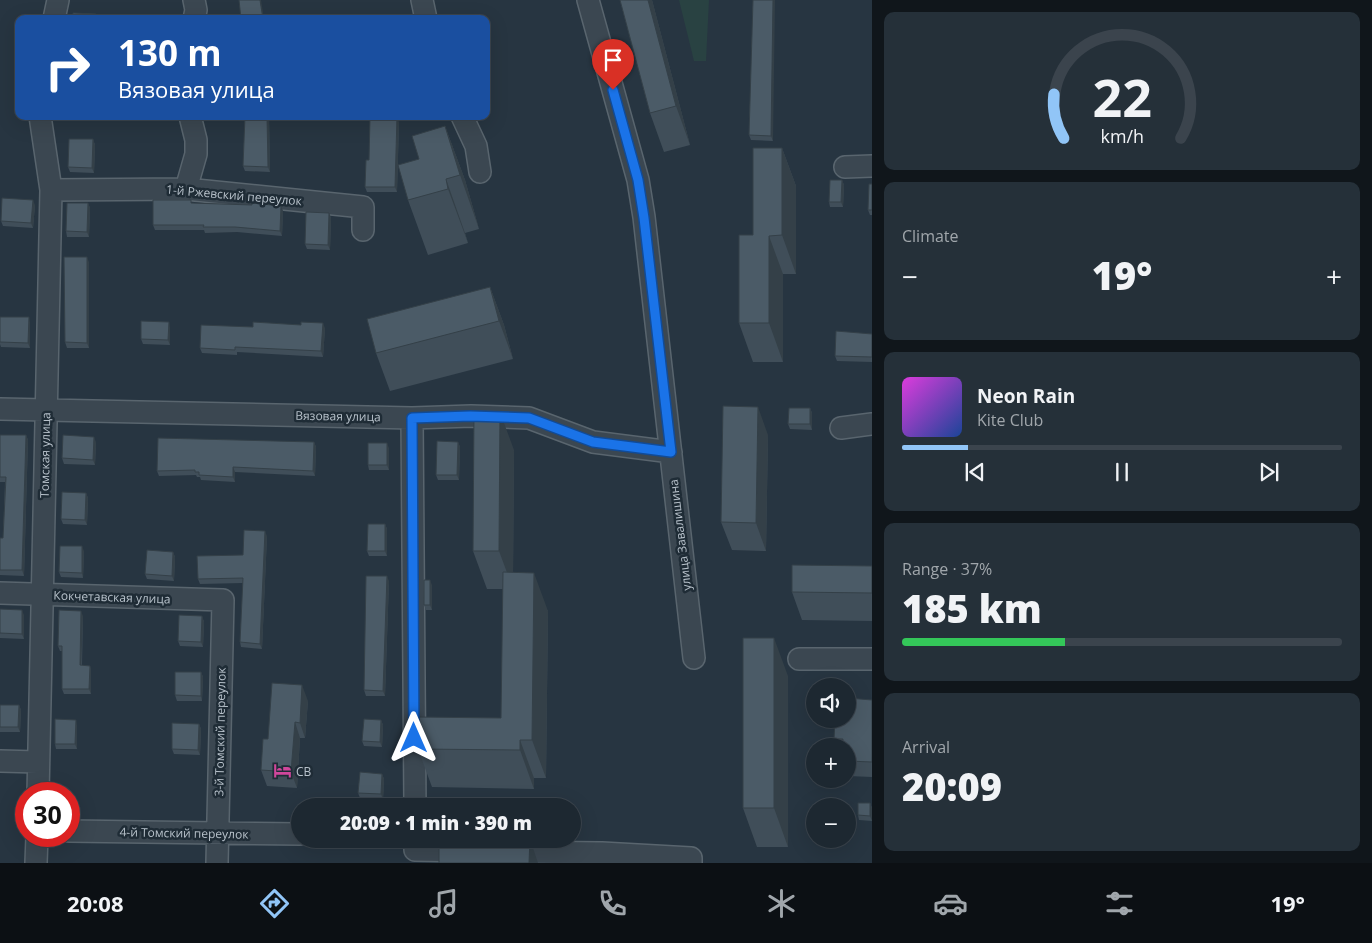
<!DOCTYPE html>
<html lang="en">
<head>
<meta charset="utf-8">
<style>
	body { margin:0; font-family:"Open Sans",sans-serif; background:#253039; color:#f1f3f6; height:100vh; display:flex; flex-direction:column; font-size:19px; white-space:nowrap }
	* { box-sizing:border-box; margin:0 }
	p { font-size:16px; color:#a0a6ab }
	.icon { flex:none; width:28px; height:28px; fill:none; stroke:currentColor; stroke-width:2; stroke-linecap:round; stroke-linejoin:round }
	.map { position:relative; flex:1; overflow:hidden }
	.sheet { display:flex; flex-direction:column; gap:12px; padding:12px; background:#10161b; width:500px }
	.sheet>* { flex:none }
	.guide { position:absolute; left:15px; top:15px; width:475px; height:105px; border-radius:10px; box-shadow:0 5px 20px #0002,0 0 0 1px #3b444d; background:#1a4fa0; color:#fff; overflow:hidden }
	.tools { position:absolute; left:806px; top:678px; display:grid; gap:10px }
	.tools a { display:grid; place-items:center; width:50px; height:50px; border-radius:50%; background:#1d2831; box-shadow:0 5px 20px #0002,0 0 0 1px #3b444d; font-size:25px }
	.speed { position:absolute; left:15px; top:782px; display:flex; gap:10px; font-size:25px; font-weight:700; text-align:center }
	.speed>* { display:grid; place-content:center; width:65px; height:65px; border-radius:50%; background:#1d2831; box-shadow:0 5px 20px #0002,0 0 0 1px #3b444d; line-height:1 }
	.speed .limit { border:8px solid #d22; background:#fff; color:#111 }
	.pin { position:absolute; display:grid; place-items:center; width:42px; height:42px; color:#fff; margin:-51px -21px; border-radius:50% 50% 50% 0; rotate:-45deg; box-shadow:0 0 5px #0007 }
	.pin .icon { rotate:45deg }
	.me { position:absolute; width:55px; margin:-28px; rotate:0deg; stroke-linejoin:round; filter:drop-shadow(0 0 4px #0008) }
	.turn { display:flex; align-items:center; gap:18px; height:105px; padding:0 20px; font-size:22px }
	.turn .icon { width:65px; height:65px; stroke-width:2.5 }
	.turn b { display:block; font-size:35px; line-height:42px }
	.big { font-size:38px; font-weight:800; line-height:1.1 }
	.sheet .tile { flex:1; display:flex; flex-direction:column; justify-content:center; gap:8px; min-width:0; padding:0 18px; border-radius:10px; background:#253039 }
	.sheet .dial { align-items:center; gap:0 }
	.dial svg { height:130px; overflow:visible; fill:none; stroke:#3b444d; stroke-width:7; stroke-linecap:round; text-anchor:middle }
	.dial text { fill:#f1f3f6; stroke:none }
	.song { display:flex; align-items:center; gap:15px }
	.cover { width:60px; height:60px; border-radius:8px; background:linear-gradient(135deg,hsl(300 70% 55%),hsl(220 70% 35%)) }
	.played { height:5px; border-radius:2px; background:linear-gradient(90deg,#91c5f7 15%,#3b444d 15%) }
	.keys { display:flex; justify-content:space-around; direction:ltr }
	.heat { display:flex; justify-content:space-between; align-items:center; font-size:28px; direction:ltr }
	.charge { height:8px; border-radius:4px; background:linear-gradient(90deg,#34c759 37%,#3b444d 0) }
	.trip { position:absolute; left:291px; top:798px; width:290px; height:50px; border-radius:25px; background:#1d2831; box-shadow:0 5px 20px #0002,0 0 0 1px #3b444d; font-weight:800; line-height:50px; text-align:center }
	.tabs { display:flex; height:80px; justify-content:space-around; align-items:center; background:#0c1014; color:#a0a6ab }
	.tabs .icon { width:35px; height:35px }
	.tabs .selected { color:#91c5f7 }
	.tabs b { font-size:22px; color:#f1f3f6 }
	main { display:flex; flex:1; min-height:0 }
	.map>svg:first-child { display:block }
	.green { fill:#294242 }
	.lines { fill:none; stroke-linecap:round; stroke-linejoin:round }
	.minor-casing { stroke:#59656e; stroke-width:24 }
	.minor { stroke:#3b4751; stroke-width:21 }
	.wall { fill:#404e59 }
	.shaded-wall { fill:#344048 }
	.building { fill:#4b5b67; stroke:#344048 }
	.route-casing { stroke:#114b97; stroke-width:12 }
	.route { stroke:#1a73e8; stroke-width:9 }
	.labels { text-anchor:middle; dominant-baseline:central; stroke-width:5; stroke-linejoin:round; paint-order:stroke }
	.street-label { font-size:12px; fill:#b8c2cb; stroke:#1f2c36 }
	.poi-label { font-size:12px; fill:#b8c2cb; stroke:#1f2c36; text-anchor:start }
</style>
</head>
<body>
<main>
<div class="map">
<svg width="872" height="863" viewBox="0 0 872 863">
	<rect width="100%" height="100%" fill="#273541"/>
	<!-- green -->
	<path class="green" d="M679,0H709L706,61H694Z"/>
	<g class="lines">
		<defs>
			<path id="minor" d="M194,0L196,10L194,19
				M422,0L426,19
				M588,0L638,180L644,217L694,658
				M54,19L58,0
				M462,116L476,146L480,172
				M845,167L872,166
				M186,189L196,154V140L190,116
				M51,190L186,189L363,207V230
				M0,409L412,418L471,416L529,418L593,442L671,452
				M412,418L415,806
				M841,428L872,424
				M0,593L223,600L217,863
				M799,659H872
				M0,761L38,762
				M38,794L51,190L40,116
				M69,831L300,834
				M415,850L468,851
				M506,852L602,853L691,858V863
				M36,863L37,836"/>
		</defs>
		<!-- minor casing -->
		<use href="#minor" class="minor-casing"/>
		<!-- minor -->
		<use href="#minor" class="minor"/>
	</g>
	<!-- wall -->
	<path class="wall" d="M620,0H652L690,145L664,152L650,113Z
		M753,0L773,141L751,140L749,135Z
		M245,116H269L270,172L245,171L243,166Z
		M399,122L397,192H367L365,187L369,160Z
		M445,126L465,180L479,229L465,233L468,243L428,255L408,200L419,159Z
		M93,139L95,145L94,173L70,172L68,167Z
		M782,148L796,186V274H783V362H753L739,323L753,235Z
		M842,180L844,185L843,207H830L829,202Z
		M872,184V215H870L868,210Z
		M88,203L90,208L89,237H67L66,231Z
		M192,204L281,206L283,211L282,236L237,232L205,233L204,230H155L153,225Z
		M35,205L33,228L3,226L1,221Z
		M329,213L331,218L330,250L307,249L305,244Z
		M89,262V348H67L65,342Z
		M490,287L504,325L513,359L390,391L376,353Z
		M0,317L30,322V348L1,347L0,344Z
		M170,327V345L143,344L141,339Z
		M253,327L325,328L323,357L237,352V355L202,353L200,348Z
		M863,334H872V362L837,361L835,356Z
		M810,408L812,413V430L790,429L788,424Z
		M0,435H26L28,440L24,576L0,575V538H3L5,482H0Z
		M768,435L766,551L732,550L721,522Z
		M96,442L95,465L64,464L62,458Z
		M314,442L316,447L315,476L235,472V482L201,480L200,477H197L196,475L159,476L157,471Z
		M458,442L460,447L459,480H438L436,475Z
		M389,448V470H369L368,465Z
		M514,450L513,572L548,611L546,778H534V789L432,787L418,749L501,718L503,589H487L473,551Z
		M86,493L88,498L87,525L63,524L61,519Z
		M385,524L387,529V556H369L367,551Z
		M267,536L262,649L241,647L240,642L243,583L200,584L198,579L243,555Z
		M84,551L83,578L61,577L59,572Z
		M173,552L175,557L174,581L147,579L145,574Z
		M872,566V621L802,620L792,592Z
		M389,581L385,696H366L364,690Z
		M432,585V610H426L424,605Z
		M0,609L24,615V639L0,638Z
		M83,616L82,665L90,666L91,671V694H64L62,689V651H60L58,646Z
		M202,616L204,622L203,647L180,646L178,641Z
		M201,672L203,677L202,701H177L175,695Z
		M788,676V847H757L743,808Z
		M872,700V777L848,776V746H837L834,739Z
		M308,701L305,738H300L297,788L267,786L261,770L268,739Z
		M0,705H19L21,710L20,732H0Z
		M381,720L383,725L382,747L364,746L362,741Z
		M199,724L201,729L200,755L174,754L172,749Z
		M77,725V749H56L55,744Z
		M382,774L384,779L383,800L360,798L358,793Z
		M870,803L872,808V821L859,820L858,815Z"/>
	<!-- shaded-wall -->
	<path class="shaded-wall" d="M260,0H261L264,19H263Z
		M648,0H652L690,145L676,106Z
		M773,0H775L773,141L771,136Z
		M267,116H269L270,172L268,167Z
		M397,117L399,122L397,192L395,187Z
		M445,126L465,180L479,229L460,175Z
		M93,139L95,145L94,173L92,168Z
		M782,148L796,186V274L782,235Z
		M446,179L465,233L468,243L448,189Z
		M842,180L844,185L843,207L841,202Z
		M33,200L35,205L33,228L31,223Z
		M88,203L90,208L89,237L87,232Z
		M281,206L283,211L282,236L280,231Z
		M329,213L331,218L330,250L328,245Z
		M769,236L783,274V362L769,323Z
		M87,257L89,262V348L87,343Z
		M490,287L504,325L513,359L499,321Z
		M29,317L30,322V348L28,343Z
		M169,322L170,327V345L168,340Z
		M323,323L325,328L323,357L321,351Z
		M758,407L768,435L766,551L756,523Z
		M810,408L812,413V430L810,424Z
		M500,412L514,450L513,589L499,551Z
		M26,435L28,440L24,576L22,570Z
		M94,437L96,442L95,465L93,460Z
		M314,442L316,447L315,476L313,471Z
		M458,442L460,447L459,480L457,475Z
		M387,443L389,448V470L387,465Z
		M233,467L235,472V482L233,477Z
		M86,493L88,498L87,525L85,520Z
		M385,524L387,529V556L385,551Z
		M265,531L267,536L262,649L260,644Z
		M82,546L84,551L83,578L82,573Z
		M173,552L175,557L174,581L172,576Z
		M534,573L548,611L546,778L532,740Z
		M387,576L389,581L385,696L383,691Z
		M430,580L432,585V610L430,605Z
		M22,610L24,615V639L22,634Z
		M81,611L83,616L81,671L80,665Z
		M202,616L204,622L203,647L201,642Z
		M774,638L788,676V847L774,808Z
		M90,666L91,671V694L89,689Z
		M201,672L203,677L202,701L201,696Z
		M302,685L308,701L305,738L300,723Z
		M19,705L21,710L20,732L18,727Z
		M76,720L77,725V749L75,744Z
		M381,720L383,725L382,747L380,742Z
		M295,722L300,738L297,788L291,772Z
		M199,724L201,729L200,755L198,750Z
		M520,740L534,778V789L520,750Z
		M382,774L384,779L383,800L381,794Z
		M870,803L872,808V821L870,816Z
		M530,839L538,863H529Z"/>
	<!-- building -->
	<path class="building" d="M239,0H260L263,19H241Z
		M620,0H648L676,106L650,113Z
		M753,0H773L771,136L749,135Z
		M73,13L96,14V19H73Z
		M245,116H267L268,167L243,166Z
		M370,117H397L395,187H365L366,160H369Z
		M445,126L460,175L446,179L448,189L408,200L398,165L419,159L412,136Z
		M69,139H93L92,168L68,167Z
		M753,148H782V235L769,236V323H739V235H753Z
		M830,180H842L841,202H829Z
		M869,184H872V210H868Z
		M2,198L33,200L31,223L1,221Z
		M153,200H191V203L252,205V203L281,206L280,231L235,227H203L204,225H153Z
		M67,203H88L87,232L66,231Z
		M306,212L329,213L328,245L305,244Z
		M64,257H87V343L65,342Z
		M490,287L499,321L376,353L367,319Z
		M0,317H29L28,343L0,342Z
		M141,321L169,322L168,340L141,339Z
		M253,322L301,325V322L323,323L321,351L235,347V350L200,348L201,325L253,327Z
		M836,331L872,334V357L835,356Z
		M723,406L758,407L756,523L721,522Z
		M789,408H810V424H788Z
		M474,411L500,412L499,551H473Z
		M0,435H26L22,570H0V538H3L6,477H0Z
		M63,435L94,437L93,460L62,458Z
		M158,438L314,442L313,471L233,467V477L199,475V472H195V470L157,471Z
		M437,441L458,442L457,475H436Z
		M368,443H387V465H368Z
		M62,492L86,493L85,520L61,519Z
		M368,524H385V551H367Z
		M244,530L265,531L260,644L240,642L243,578L198,579L197,556L243,555Z
		M60,546H82V573L59,572Z
		M147,550L173,552L172,576L145,574Z
		M792,565L872,566V593L792,592Z
		M503,572L534,573L532,740H520V750L418,749V717L501,718Z
		M366,576H387L383,691L364,690Z
		M424,580H430V605H424Z
		M0,609L22,610V634L0,633Z
		M59,610L81,611L80,665L90,666L89,689H62V646H58Z
		M179,615L202,616L201,642L178,641Z
		M743,638H774V808H743Z
		M175,672H201V696L175,695Z
		M272,683L302,685L300,723L295,722L291,772L261,770L263,739H268Z
		M848,698L872,700V762L848,761V746H842L843,739H834L835,719H848Z
		M0,705H19L18,727H0Z
		M55,719L76,720L75,744H55Z
		M364,719L381,720L380,742L362,741Z
		M172,723L199,724L198,750L172,749Z
		M360,772L382,774L381,794L358,793Z
		M858,803H870V816L858,815Z
		M439,839H530L529,863H439Z"/>
	<g class="lines">
		<defs>
			<path id="route" d="M414,738L412,418L470,416L529,418L593,442L671,452L644,218L638,180L613,90"/>
		</defs>
		<!-- route casing -->
		<use href="#route" class="route-casing"/>
		<!-- route -->
		<use href="#route" class="route"/>
	</g>
	<!-- icons -->
	<defs>
		<symbol id="hotel-bare" viewBox="-9 -9 18 18"><path d="M-6-4.5h1.5V1H6V5H4.5V3h-9V5H-6ZM-4 0a1.8 1.8 0 1 1 3.6 0ZM.5 0V-2.5h3Q6-2.5 6 0Z" fill="#d1479c" stroke="#1f2c36" stroke-width="2.5" paint-order="stroke"/></symbol>
	</defs>
	<g fill-rule="evenodd">
		<use href="#hotel-bare" x="270" y="758" width="25" height="25"/>
	</g>
	<g class="labels">
		<!-- street labels -->
		<g class="street-label">
			<text transform="translate(234 195) rotate(5)">1-й Ржевский переулок</text>
			<text transform="translate(338 416) rotate(1)">Вязовая улица</text>
			<text transform="translate(45 455) rotate(-89)">Томская улица</text>
			<text transform="translate(680 535) rotate(-97)">улица Завалишина</text>
			<text transform="translate(112 597) rotate(2)">Кокчетавская улица</text>
			<text transform="translate(220 732) rotate(-89)">3-й Томский переулок</text>
			<text transform="translate(184 833) rotate(1)">4-й Томский переулок</text>
		</g>
		<!-- poi labels -->
		<g class="poi-label">
			<text x="296" y="771">СВ</text>
		</g>
	</g>
</svg>
<div class="tools">
<a><svg class="icon" aria-label="sound" viewBox="0 0 24 24"><path d="M4 9h4l5-4v14l-5-4H4zM17 9q2 3 0 6"/></svg></a>
<a>+</a>
<a>−</a>
</div>
<div class="speed"><div class="limit">30</div></div>
<div class="pin" style="left:613px;top:90px;background:#d93025"><svg class="icon" aria-label="arrive" viewBox="0 0 24 24"><path d="M6 21V4h12l-3 4 3 4H6"/></svg></div>
<svg class="me" style="left:414px;top:738px" viewBox="-20 -20 40 40"><path d="M0-17L14 15 0 8-14 15z" fill="#1a73e8" stroke="#fff" stroke-width="4"/></svg>
<div class="trip">20:09 · 1 min · 390 m</div>
<div class="guide">
<div class="turn"><svg class="icon" aria-label="right" viewBox="0 0 24 24"><path d="M7 20v-9h11M14 6l5 5-5 5"/></svg><div><b>130 m</b>Вязовая улица</div></div>
</div>
</div>
<section class="sheet">
<div class="tile dial"><svg viewBox="0 0 100 80">
<path d="M14 69A42 42 0 1 1 86 69"/>
<path d="M14 69A42 42 0 0 1 8 42" stroke="#91c5f7"/>
<text x="50" y="56" font-size="32" font-weight="700">22</text>
<text x="50" y="72" font-size="11">km/h</text>
</svg></div>
<div class="tile"><p>Climate</p>
<div class="heat"><a>−</a><b class="big">19°</b><a>+</a></div>
</div>
<div class="tile">
<div class="song"><i class="cover"></i><div><b>Neon Rain</b><p>Kite Club</p></div></div>
<div class="played"></div>
<div class="keys"><svg class="icon" aria-label="previous" viewBox="0 0 24 24"><path d="M18 5L8 12l10 7zM5 5v14"/></svg><svg class="icon" aria-label="pause" viewBox="0 0 24 24"><path d="M8 5v14M16 5v14"/></svg><svg class="icon" aria-label="next" viewBox="0 0 24 24"><path d="M6 5l10 7-10 7zM19 5v14"/></svg></div>
</div>
<div class="tile"><p>Range · 37%</p><b class="big">185 km</b><div class="charge"></div></div>
<div class="tile"><p>Arrival</p><b class="big">20:09</b></div>
</section>
</main>
<nav class="tabs">
<b>20:08</b>
<svg class="icon selected" aria-label="directions" viewBox="0 0 24 24"><path d="M12 3l9 9-9 9-9-9zM9 14v-3h6M13 9l2 2-2 2"/></svg>
<svg class="icon" aria-label="music" viewBox="0 0 24 24"><path d="M9 18V5l10-2v13"/><circle cx="6" cy="18" r="3"/><circle cx="16" cy="16" r="3"/></svg>
<svg class="icon" aria-label="phone" viewBox="0 0 24 24"><path d="M5 4h4l2 5-3 2q2 4 5 5l2-3 5 2v4C11 20 4 13 5 4z"/></svg>
<svg class="icon" aria-label="climate" viewBox="0 0 24 24"><path d="M12 3v18M4 7l16 10M4 17L20 7"/></svg>
<svg class="icon" aria-label="car" viewBox="0 0 24 24"><path d="M5 17H2v-5l4-1 3-4h7l3 4 3 1v5h-3M9 17h6M6 11h13"/><circle cx="7" cy="17" r="2"/><circle cx="17" cy="17" r="2"/></svg>
<svg class="icon" aria-label="filters" viewBox="0 0 24 24"><path d="M4 7h16M4 17h16"/><circle cx="9" cy="7" r="2"/><circle cx="15" cy="17" r="2"/></svg>
<b>19°</b>
</nav>
</body>
</html>
